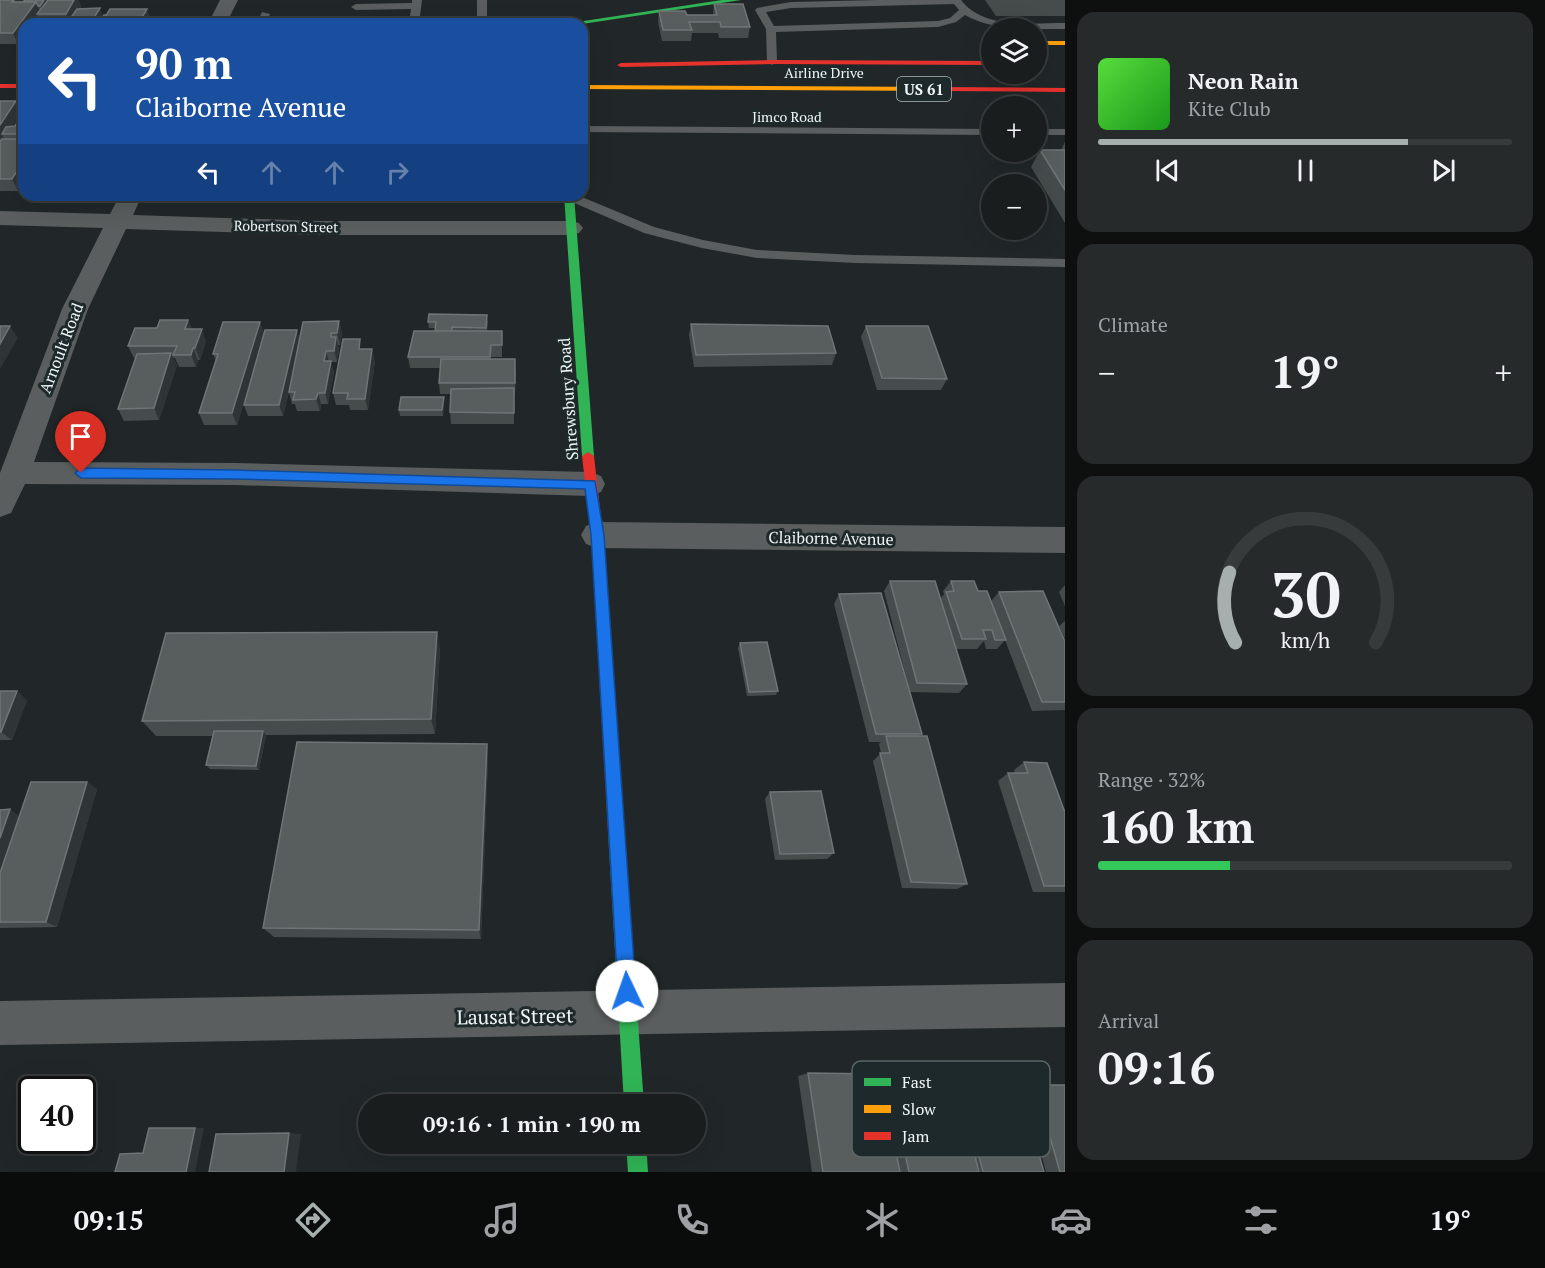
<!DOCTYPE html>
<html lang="en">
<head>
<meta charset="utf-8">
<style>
	body { margin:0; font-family:"PT Serif",serif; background:#262a2b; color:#f1f3f6; height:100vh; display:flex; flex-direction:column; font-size:22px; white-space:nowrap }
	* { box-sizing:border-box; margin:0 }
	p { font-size:20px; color:#9fa2a4 }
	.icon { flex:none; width:33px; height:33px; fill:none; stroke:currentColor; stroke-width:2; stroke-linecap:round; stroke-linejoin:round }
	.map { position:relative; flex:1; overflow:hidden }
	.side { display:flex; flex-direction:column; gap:12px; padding:12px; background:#0e1010; width:480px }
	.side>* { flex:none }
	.banner { position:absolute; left:18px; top:18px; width:570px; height:183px; border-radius:18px; box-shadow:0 6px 24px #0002,0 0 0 2px #373b3c; background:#1a4fa0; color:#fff; overflow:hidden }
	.fabs { position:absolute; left:981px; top:18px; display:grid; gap:12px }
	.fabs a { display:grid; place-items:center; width:66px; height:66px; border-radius:50%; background:#191d1e; box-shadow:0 6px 24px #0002,0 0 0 2px #373b3c; font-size:30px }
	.speed { position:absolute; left:18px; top:1076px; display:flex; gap:12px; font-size:30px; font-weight:700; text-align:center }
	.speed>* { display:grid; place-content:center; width:78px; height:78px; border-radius:50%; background:#191d1e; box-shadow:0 6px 24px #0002,0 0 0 2px #373b3c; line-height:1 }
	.speed .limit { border:3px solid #111; border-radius:9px; background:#fff; color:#111 }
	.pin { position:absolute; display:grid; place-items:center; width:51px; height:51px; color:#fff; margin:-62px -26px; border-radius:50% 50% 50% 0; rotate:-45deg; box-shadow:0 0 6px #0007 }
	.pin .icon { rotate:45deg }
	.me { position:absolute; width:66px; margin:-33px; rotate:357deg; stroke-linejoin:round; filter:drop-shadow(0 0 4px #0008) }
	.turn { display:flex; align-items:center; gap:21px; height:126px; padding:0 18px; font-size:27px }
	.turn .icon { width:78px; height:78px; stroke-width:2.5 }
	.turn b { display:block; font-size:42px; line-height:51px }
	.lanes { display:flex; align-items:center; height:57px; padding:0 18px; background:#0003; justify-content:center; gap:30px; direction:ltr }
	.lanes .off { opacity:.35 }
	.big { font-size:45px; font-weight:600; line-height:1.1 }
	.side .tile { flex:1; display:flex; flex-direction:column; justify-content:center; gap:9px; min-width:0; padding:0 21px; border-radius:18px; background:#262a2b }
	.side .dial { align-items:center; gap:0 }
	.dial svg { height:156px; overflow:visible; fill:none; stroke:#373b3c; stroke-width:7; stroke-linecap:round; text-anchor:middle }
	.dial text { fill:#f1f3f6; stroke:none }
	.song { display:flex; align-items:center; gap:18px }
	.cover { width:72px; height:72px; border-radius:9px; background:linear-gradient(135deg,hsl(110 70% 55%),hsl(120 70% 35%)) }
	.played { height:6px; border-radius:3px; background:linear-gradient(90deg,#a6aeae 75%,#373b3c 75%) }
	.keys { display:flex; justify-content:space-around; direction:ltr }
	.heat { display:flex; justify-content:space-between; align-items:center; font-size:33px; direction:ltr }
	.charge { height:9px; border-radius:4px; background:linear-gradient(90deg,#34c759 32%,#373b3c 0) }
	.trip { position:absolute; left:358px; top:1094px; width:348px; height:60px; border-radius:30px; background:#191d1e; box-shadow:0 6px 24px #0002,0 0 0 2px #373b3c; font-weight:600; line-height:60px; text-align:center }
	.tabs { display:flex; height:96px; justify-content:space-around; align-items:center; background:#0a0c0c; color:#9fa2a4 }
	.tabs .icon { width:42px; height:42px }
	.tabs .on { color:#a6aeae }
	.tabs b { font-size:27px; color:#f1f3f6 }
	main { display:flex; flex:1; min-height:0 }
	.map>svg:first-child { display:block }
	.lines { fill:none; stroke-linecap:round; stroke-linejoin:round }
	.lane { fill:#5a5e5e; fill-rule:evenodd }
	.street { fill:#5a5e5e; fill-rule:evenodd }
	.fast { fill:#30b455; fill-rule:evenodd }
	.slow { fill:#ff9f0a; fill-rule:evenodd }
	.jam { fill:#e5322d; fill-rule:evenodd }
	.wall { fill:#464b4c }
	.shaded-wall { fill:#2f3536 }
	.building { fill:#585d5e; stroke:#6f7576; stroke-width:1.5 }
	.route { fill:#1a73e8; stroke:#114b97; stroke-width:1.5 }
	.labels { text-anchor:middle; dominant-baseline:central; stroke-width:6; stroke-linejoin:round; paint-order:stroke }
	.far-street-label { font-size:14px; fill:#eef6f6; stroke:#1e292b }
	.shield { fill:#1e292b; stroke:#b0b8b9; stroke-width:1.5 }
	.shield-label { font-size:15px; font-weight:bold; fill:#eef6f6 }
	.street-label { font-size:16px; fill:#eef6f6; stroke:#1e292b }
	.near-street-label { font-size:20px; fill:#eef6f6; stroke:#1e292b }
	.key { fill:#1e292b; stroke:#5c6668; stroke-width:1.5 }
	.key-label { font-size:16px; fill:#eef6f6 }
</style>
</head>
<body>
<main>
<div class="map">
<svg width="1065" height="1172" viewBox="0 0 1065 1172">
	<rect width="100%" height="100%" fill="#212728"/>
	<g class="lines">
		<!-- lane -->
		<path class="lane" d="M412,0H422L419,24H409L411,9L356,10L351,7L356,4L412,3Z
			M477,0H487V24H477Z
			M879,0H961C984,30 1032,23 1065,23V29C1032,29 995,32 965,15L956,22L938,27L776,32L777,62L772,65L767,62L766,29L755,10L757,8L791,2ZM954,4L959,10L950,18L938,21L774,26L766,12L791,8Z
			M262,12L270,14L266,24H256Z
			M582,126L992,129V135L582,132Z
			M1036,129H1065V135H1036Z
			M564,195H577L654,227L703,240L757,250L855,255L1065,259V267L855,263L757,258L702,248L644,233L565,199Z"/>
		<!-- street -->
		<path class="street" d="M220,0H238L226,24H208Z
			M120,195H142L133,215L321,221H571L579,223L583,228L579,233L571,235H321L126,229L88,309L34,462L235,463L590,472L601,476L605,484L601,492L590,496L235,485L25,484L11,513L0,517V473L62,309L103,228L0,225V211L110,214Z
			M597,522L1065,527V553L597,548L586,544L581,535L586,526Z
			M1065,983V1027L0,1045V1001Z"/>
		<!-- fast -->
		<path class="fast" d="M722,0H741L582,24H564Z
			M564,195H574L594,456L588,460L582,456Z
			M616,823L622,825L624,831L644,1104H624L608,831L610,825Z
			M626,1143H646L648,1172H628Z"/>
		<!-- slow -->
		<path class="slow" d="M1036,41H1065V45H1036Z
			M582,85L943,87L947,89L943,91L582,89Z"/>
		<!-- jam -->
		<path class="jam" d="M772,60L992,61V65L772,64L621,67L617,65L621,63Z
			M0,84H24V88H0Z
			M940,87L1065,88V92L943,91L939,89Z
			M588,452L594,456L603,535L624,831L622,837L616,839L610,837L608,831L591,535L582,456Z"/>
	</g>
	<!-- wall -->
	<path class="wall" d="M0,0L47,1L81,6L80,9L103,17L151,20L148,24H34L39,19L38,17L18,44H0Z
		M985,0H1065V16H996Z
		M714,4L750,27L748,38H719L718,33H692L691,41H662L658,22L659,11L687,15H713Z
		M0,101L22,113L12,127L15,126L24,113V182L18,191H0Z
		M1065,142V223L1031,167L1040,150H1061Z
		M188,320L192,329L206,341L200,360H198L196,367H179L175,358H173L177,365L159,420L124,421L118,409L136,358H134L128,346L157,328Z
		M339,321L342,333L340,345H338L339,349L337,362H331L334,372L328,404H321L320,411H297L295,404H292L289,392L283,416H248L244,405L300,339Z
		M488,321L487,331H502V357H491V359L516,370L515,394H514V424H451L450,412L451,394H440L439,383L440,368H410L408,357L435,331V328H429L428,322Z
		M260,322L264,334L237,425H204L199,413L216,361L213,354Z
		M691,324L836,353L832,365L694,367L689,335Z
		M866,326L947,379L941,390H877L861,337Z
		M362,349L375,361L368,410H350L349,405H336L333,393Z
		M444,403L443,416H400L399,410Z
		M890,581L940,599L944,594L943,591L951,581L978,591L991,601L999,592L1065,642V710L1032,711L1005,640L997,649H986L984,641L977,649H956L967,684L959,693L910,692L884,591Z
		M1065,585V606L1059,592Z
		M839,594L922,734L919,736L967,884L957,889L902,888L873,761L881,753L879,744L881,742H869L834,604Z
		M1065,621V639L1059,626Z
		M740,643L778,691L776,695L747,696L738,648Z
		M440,649L435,734L266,735L259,770L210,769L206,765L213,736H156L142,721Z
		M0,691L27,700L12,740H0Z
		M488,759L481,939L274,937L263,928Z
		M1024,762L1064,810H1065V892H1033L998,781L1008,773H1015L1014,770Z
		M97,789L57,927L0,928V810L19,816Z
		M770,792L834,853L827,859L775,860L765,799Z
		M808,1073L885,1096L893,1095H959L954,1076L964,1074L1014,1093L1044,1172H812L798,1076Z
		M1035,1085L1065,1172H1046L1023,1086Z"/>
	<!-- shaded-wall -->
	<path class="shaded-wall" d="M14,0H26V2H12Z
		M44,0H47L48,3L42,11L40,6Z
		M74,0H79L81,6L71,24H70L66,14Z
		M36,2L41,13L37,14L38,17L33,24H24V36L18,44L13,33Z
		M100,8L104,19L101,24H90Z
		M147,9L151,20L148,24H138Z
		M16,101L22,113L7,134H2L4,139L0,145V125Z
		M24,160V182L18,191L12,179Z
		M188,320L193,332L185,329Z
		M339,321L342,333L340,345L337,333Z
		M260,322L264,334L237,425L232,413Z
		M10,326L18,338L0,369V344Z
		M202,329L206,341L200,360L195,348Z
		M297,330L301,342L283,416L279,405Z
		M336,337L339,349L337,362L334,351Z
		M193,348L198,360L196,367L191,355Z
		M372,349L375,361L368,410L365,399Z
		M326,351L329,362L324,361Z
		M171,353L177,365L159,420L154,408Z
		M331,361L334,372L328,404L325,393Z
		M318,393L321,404L320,411L316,399Z
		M444,397V403L443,416L442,410Z
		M437,632L440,649L435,734L431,719Z
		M17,691L27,700L12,740L1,732Z
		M263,731L266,735L259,770L256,766Z
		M487,744L488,759L481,939L479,930Z
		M87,782L97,789L57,927L46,922Z
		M10,809L21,817L0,880V838Z
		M195,1128H204L195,1172H186Z
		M289,1133L301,1134L296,1172H284Z"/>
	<!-- building -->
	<path class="building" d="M0,0H14L12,2H36L13,33H0Z
		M25,0H44L40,6H38L36,2H23Z
		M48,0H74L66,14H37Z
		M714,4H743L750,27H721L720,22H689L692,30H663L659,11H685L687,15H717Z
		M100,8L90,24H34L37,19H70L77,9Z
		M110,9H147L138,24H101Z
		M104,15H106L101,24H99Z
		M0,101H16L0,125Z
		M24,113V134H2L6,127L15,126Z
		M2,139H24V160L12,179H0V141Z
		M1040,150H1065V190Z
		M429,314L487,315L486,328L452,327V331H435L436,322H428Z
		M160,320H188L185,329H202L195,348H193L191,355H173L177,346H128L135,328H157Z
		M339,321L337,333H331V337H336L334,351H326L324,361H331L325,393H318L316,399L293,400L295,392H289L303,322Z
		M223,322H260L232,413H199L218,354H213Z
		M691,324L828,326L836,353L696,355Z
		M0,326H10L0,344Z
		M866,326H928L947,379L882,378Z
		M265,330H297L279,405H244Z
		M414,331H502V345H491L490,357H408Z
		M343,339H360L359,349H372L365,399H347L348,393H333Z
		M171,353L154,408L118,409L137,354Z
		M441,359H515V383H439Z
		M514,388V413L450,412L451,389Z
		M401,397H444L442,410H399Z
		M890,581H935L967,684L917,683Z
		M951,581H974L978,591H987L1006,640H995L992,630H983L986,639H962L946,592L954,591Z
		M1043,591L1065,642V702H1042L999,592Z
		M881,593L922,734H876L839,594Z
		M437,632L431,719L142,721L166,633Z
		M767,642L778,691L749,692L740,643Z
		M0,691H17L1,732H0Z
		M214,731H263L256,766L206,765Z
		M886,736H927L967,884L911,882L880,753H890Z
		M297,742L487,744L479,930L263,928Z
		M1024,762L1047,763L1064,810H1065V886H1044L1008,773H1028Z
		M31,782H87L46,922H0V873Z
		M821,791L834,853L780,854L770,792Z
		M10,809L0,838V810Z
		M808,1073L880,1074L900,1172H823Z
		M964,1074H1009L1014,1093H1021L1044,1172H983L963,1094H970Z
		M1035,1085H1065V1172H1060Z
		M955,1094L960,1115L964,1114L979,1172H909L893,1095Z
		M149,1128H195L186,1172H115L120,1154L143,1153Z
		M289,1133L284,1172H209L216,1134Z"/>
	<!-- route -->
	<path class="route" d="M81,468L235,470L595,481L604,535L636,991L633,998L627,1000L620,998L618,991L591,535L585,489L235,479L81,478L75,473Z"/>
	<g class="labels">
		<!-- far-street labels -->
		<g class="far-street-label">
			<text x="824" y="72">Airline Drive</text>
			<text x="787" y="116">Jimco Road</text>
			<text transform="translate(286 226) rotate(1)">Robertson Street</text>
		</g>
		<!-- shield labels -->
		<rect class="shield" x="897" y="77" width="54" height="24" rx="4.5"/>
		<g class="shield-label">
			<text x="924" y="89">US 61</text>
		</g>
		<!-- street labels -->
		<g class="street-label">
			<text transform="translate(61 348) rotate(-69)">Arnoult Road</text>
			<text transform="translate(568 399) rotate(-94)">Shrewsbury Road</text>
			<text transform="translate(831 538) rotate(1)">Claiborne Avenue</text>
		</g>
		<!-- near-street labels -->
		<g class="near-street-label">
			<text transform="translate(515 1016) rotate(-1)">Lausat Street</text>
		</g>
	</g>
	<!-- legend -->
	<rect x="852" y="1061" width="198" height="96" rx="9" class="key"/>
	<rect x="864" y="1078" width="27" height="8" fill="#30b455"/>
	<rect x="864" y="1105" width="27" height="8" fill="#ff9f0a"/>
	<rect x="864" y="1132" width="27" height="8" fill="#e5322d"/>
	<g class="key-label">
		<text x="902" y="1088">Fast</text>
		<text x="902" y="1115">Slow</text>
		<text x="902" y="1142">Jam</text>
	</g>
</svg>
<div class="fabs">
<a><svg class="icon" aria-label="layers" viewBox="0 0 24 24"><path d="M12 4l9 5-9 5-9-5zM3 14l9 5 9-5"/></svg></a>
<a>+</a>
<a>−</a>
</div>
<div class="speed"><div class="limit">40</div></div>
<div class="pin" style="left:81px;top:473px;background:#d93025"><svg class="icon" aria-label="arrive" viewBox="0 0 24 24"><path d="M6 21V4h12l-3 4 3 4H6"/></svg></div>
<svg class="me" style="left:627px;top:991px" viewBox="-20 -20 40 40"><circle r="19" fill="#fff"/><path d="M0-13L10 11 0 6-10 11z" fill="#1a73e8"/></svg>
<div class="trip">09:16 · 1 min · 190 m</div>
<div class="banner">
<div class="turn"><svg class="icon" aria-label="left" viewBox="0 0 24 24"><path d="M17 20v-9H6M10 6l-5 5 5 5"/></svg><div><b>90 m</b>Claiborne Avenue</div></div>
<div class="lanes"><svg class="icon" aria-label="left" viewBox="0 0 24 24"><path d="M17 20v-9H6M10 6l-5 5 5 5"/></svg><svg class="icon off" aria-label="ahead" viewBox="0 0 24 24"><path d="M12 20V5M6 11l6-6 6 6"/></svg><svg class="icon off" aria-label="ahead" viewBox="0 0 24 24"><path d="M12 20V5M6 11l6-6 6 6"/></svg><svg class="icon off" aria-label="right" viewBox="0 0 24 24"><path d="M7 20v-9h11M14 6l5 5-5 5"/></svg></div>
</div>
</div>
<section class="side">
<div class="tile">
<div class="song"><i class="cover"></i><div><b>Neon Rain</b><p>Kite Club</p></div></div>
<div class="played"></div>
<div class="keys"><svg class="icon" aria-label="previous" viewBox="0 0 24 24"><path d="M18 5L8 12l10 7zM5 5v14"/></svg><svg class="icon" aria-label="pause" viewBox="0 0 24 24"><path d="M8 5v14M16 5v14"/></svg><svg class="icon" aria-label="next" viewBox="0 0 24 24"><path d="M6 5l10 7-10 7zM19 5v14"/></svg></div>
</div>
<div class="tile"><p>Climate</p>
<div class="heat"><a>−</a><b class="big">19°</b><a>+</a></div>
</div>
<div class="tile dial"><svg viewBox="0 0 100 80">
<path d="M14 69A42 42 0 1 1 86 69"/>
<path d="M14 69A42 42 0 0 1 11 33" stroke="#a6aeae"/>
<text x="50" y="56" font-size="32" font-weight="700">30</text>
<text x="50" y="72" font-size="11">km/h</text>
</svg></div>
<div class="tile"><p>Range · 32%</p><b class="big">160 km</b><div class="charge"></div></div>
<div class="tile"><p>Arrival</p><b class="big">09:16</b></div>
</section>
</main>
<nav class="tabs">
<b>09:15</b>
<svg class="icon on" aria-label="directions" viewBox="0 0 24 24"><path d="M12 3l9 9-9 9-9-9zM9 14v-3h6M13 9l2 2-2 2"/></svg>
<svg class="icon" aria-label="music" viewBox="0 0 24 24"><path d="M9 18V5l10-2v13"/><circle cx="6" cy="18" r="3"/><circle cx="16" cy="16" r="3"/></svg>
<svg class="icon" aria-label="phone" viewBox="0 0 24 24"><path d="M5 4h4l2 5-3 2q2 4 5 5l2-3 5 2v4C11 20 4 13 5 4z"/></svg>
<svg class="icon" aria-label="climate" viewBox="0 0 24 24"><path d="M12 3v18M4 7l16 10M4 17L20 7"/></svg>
<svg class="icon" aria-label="car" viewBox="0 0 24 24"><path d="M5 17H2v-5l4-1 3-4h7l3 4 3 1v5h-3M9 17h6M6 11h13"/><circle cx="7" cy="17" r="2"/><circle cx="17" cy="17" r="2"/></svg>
<svg class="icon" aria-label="filters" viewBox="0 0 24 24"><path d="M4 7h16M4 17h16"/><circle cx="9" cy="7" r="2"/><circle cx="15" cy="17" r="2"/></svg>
<b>19°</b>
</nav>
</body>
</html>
